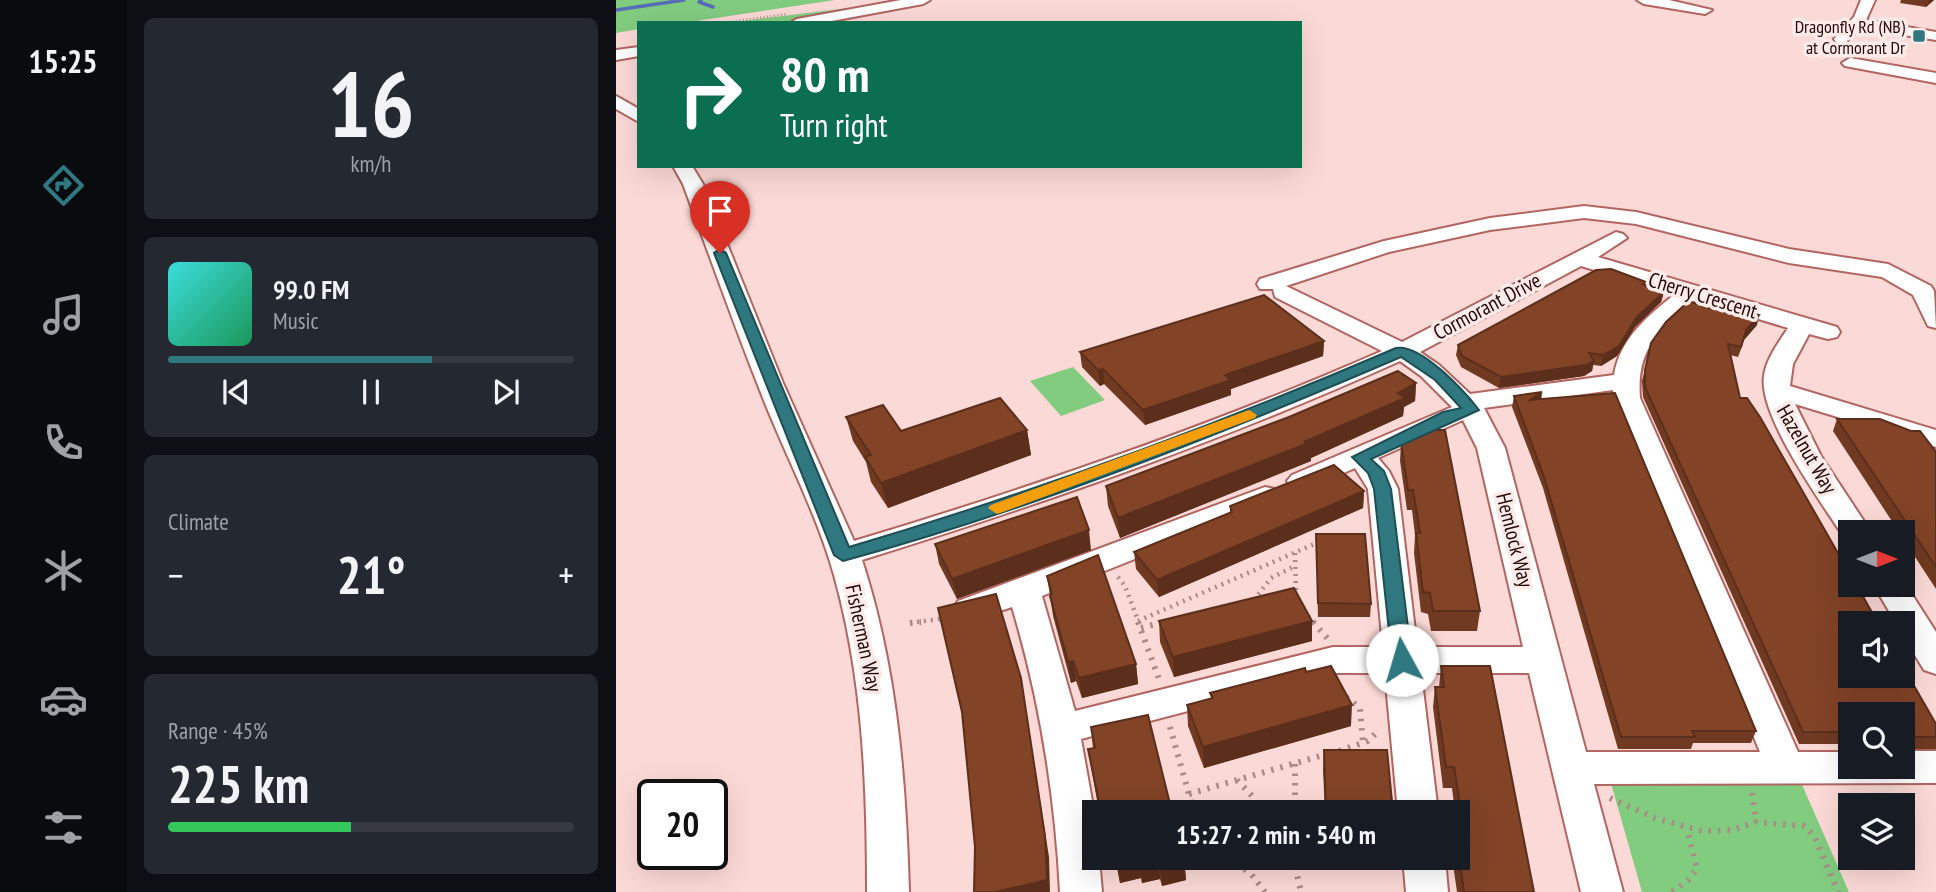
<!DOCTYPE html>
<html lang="en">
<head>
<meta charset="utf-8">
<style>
	body { margin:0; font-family:"PT Sans Narrow",sans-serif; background:#242831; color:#f1f3f6; height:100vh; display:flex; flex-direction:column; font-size:26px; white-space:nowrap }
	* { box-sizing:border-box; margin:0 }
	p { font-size:23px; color:#9ea1a6 }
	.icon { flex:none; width:38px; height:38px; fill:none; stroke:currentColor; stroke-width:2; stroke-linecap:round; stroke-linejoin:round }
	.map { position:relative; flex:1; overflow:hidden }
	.sheet { display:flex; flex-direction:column; gap:18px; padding:18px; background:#0d0f14; width:490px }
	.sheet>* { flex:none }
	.top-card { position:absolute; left:21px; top:21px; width:665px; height:147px; border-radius:0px; box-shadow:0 7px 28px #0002; background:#0b6e4f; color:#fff; overflow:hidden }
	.needle { width:46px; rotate:90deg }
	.fabs { position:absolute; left:1222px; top:520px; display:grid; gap:14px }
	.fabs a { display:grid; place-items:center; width:77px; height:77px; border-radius:0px; background:#171b24; box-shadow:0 7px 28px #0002; font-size:35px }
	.speed { position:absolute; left:21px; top:779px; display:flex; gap:14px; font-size:35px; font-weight:700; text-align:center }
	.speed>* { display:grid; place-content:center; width:91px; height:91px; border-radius:50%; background:#171b24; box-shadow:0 7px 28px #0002; line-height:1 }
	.speed .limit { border:4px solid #111; border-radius:10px; background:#fff; color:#111 }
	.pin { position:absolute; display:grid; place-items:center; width:60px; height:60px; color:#fff; margin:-72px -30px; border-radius:50% 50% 50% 0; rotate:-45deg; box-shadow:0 0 7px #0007 }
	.pin .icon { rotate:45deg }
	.me { position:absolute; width:77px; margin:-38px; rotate:354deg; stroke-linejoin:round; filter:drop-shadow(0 0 5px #0008) }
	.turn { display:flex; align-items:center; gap:24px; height:147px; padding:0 28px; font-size:32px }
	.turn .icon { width:91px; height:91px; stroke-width:2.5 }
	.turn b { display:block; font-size:49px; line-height:60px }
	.big { font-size:52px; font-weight:600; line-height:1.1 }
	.sheet .widget { flex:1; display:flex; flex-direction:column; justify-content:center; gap:10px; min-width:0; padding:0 24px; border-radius:10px; background:#242831 }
	.sheet .dial { align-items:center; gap:0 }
	.dial b { font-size:91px; line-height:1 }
	.song { display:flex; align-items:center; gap:21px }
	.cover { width:84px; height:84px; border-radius:10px; background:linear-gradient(135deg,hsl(180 70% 55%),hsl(150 70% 35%)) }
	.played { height:7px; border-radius:4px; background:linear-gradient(90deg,#2f787f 65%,#363941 65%) }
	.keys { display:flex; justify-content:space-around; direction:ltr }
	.heat { display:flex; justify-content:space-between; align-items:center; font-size:38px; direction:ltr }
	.charge { height:10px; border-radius:5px; background:linear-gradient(90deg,#34c759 45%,#363941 0) }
	.trip { position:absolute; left:466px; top:800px; width:388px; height:70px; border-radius:0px; background:#171b24; box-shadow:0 7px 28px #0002; font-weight:600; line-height:70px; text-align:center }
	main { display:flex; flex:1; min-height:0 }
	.tab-bar { display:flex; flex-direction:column; width:126px; justify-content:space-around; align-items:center; background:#090b0e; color:#9ea1a6 }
	.tab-bar .icon { width:49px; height:49px }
	.tab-bar .on { color:#2f787f }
	.tab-bar b { font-size:32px; color:#f1f3f6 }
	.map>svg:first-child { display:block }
	.green { fill:#82cc80 }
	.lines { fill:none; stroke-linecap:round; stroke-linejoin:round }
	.stream { stroke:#556eb5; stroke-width:3.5 }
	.minor-casing { stroke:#b16662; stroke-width:4 }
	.path-far2 { stroke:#ab8b89; stroke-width:2.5; stroke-dasharray:1 2.5; stroke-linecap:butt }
	.path-far1 { stroke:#ab8b89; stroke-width:4.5; stroke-dasharray:2 5; stroke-linecap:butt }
	.path { stroke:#ab8b89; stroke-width:6; stroke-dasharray:2.5 7; stroke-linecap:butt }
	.minor { fill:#fff; fill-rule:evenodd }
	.wall { fill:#703a22 }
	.shaded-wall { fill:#5b2f1b }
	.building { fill:#824327; stroke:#5b2f1b; stroke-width:2 }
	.route { fill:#2f787f; stroke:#1f4e53; stroke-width:2 }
	.slow { fill:#f59e0b }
	.poi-dot { fill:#2f787f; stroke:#fcebe9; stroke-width:2.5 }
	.labels { text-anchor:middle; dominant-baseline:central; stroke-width:7; stroke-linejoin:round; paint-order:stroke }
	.far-poi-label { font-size:18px; fill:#250909; stroke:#fcebe9; text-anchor:end }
	.street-label { font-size:21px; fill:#250909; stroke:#fcebe9 }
</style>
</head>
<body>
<main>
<nav class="tab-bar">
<b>15:25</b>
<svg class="icon on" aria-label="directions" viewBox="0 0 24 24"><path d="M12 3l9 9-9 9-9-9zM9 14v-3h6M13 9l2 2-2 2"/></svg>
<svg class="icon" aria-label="music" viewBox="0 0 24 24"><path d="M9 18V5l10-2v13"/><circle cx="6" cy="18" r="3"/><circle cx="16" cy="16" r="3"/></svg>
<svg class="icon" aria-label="phone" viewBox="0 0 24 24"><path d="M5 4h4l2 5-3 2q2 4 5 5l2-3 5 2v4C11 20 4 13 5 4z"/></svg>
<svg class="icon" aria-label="climate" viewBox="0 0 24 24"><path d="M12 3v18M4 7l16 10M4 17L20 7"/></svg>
<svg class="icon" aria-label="car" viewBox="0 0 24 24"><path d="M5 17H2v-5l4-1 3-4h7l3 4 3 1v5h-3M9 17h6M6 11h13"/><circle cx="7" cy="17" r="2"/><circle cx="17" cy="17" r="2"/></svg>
<svg class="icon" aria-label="filters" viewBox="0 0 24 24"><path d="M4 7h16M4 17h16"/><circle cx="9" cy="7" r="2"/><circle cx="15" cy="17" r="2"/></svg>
</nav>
<section class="sheet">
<div class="widget dial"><b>16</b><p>km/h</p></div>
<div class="widget">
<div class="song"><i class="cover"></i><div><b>99.0 FM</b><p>Music</p></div></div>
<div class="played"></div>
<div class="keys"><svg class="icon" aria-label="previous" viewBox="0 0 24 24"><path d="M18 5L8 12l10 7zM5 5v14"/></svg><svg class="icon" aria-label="pause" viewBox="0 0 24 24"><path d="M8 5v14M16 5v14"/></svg><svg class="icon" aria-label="next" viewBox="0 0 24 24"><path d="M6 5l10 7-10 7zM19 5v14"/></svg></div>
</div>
<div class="widget"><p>Climate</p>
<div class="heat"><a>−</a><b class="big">21°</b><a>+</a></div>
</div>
<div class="widget"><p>Range · 45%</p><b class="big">225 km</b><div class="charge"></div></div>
</section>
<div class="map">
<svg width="1320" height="892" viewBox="0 0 1320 892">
	<rect width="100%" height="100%" fill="#fbd9d6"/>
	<!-- green -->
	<path class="green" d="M0,0H219L67,23H23V29L0,33Z
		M257,5L264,6L169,23H110Z
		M457,367L489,400L445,416L414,381Z
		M994,780H1184L1233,892H1026Z"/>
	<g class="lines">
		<!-- stream -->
		<path class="stream" d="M85,0L83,2L97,7
			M0,10L68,0"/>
		<defs>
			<path id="minor" d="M285,0H314L307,4L205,23H174L181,19Z
				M1021,0H1053L1096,10L1089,14L1028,4Z
				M1245,0H1259L1250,20L1320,32V40L1244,28L1230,42H1220L1218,39L1238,17Z
				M23,47V56L0,60V50Z
				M1234,58L1320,73V83L1229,66L1226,63Z
				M0,96L23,109V122L0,109Z
				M57,166H76L87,184L167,383L238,541C418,487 595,426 766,351L659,297L657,289H644L641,284L644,279L768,241L874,218L968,206L1020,212L1173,249L1272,264L1315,286L1318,291L1320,328L1312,326L1297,295L1266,277L1173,263L1020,224L968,218L874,230L773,252L670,286L786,342L1000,232L1007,234L1011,238L982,257L1221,327L1224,332L1221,337L1212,339L1193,334L1177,364L1174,386L1320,430V447L1179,404L1205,456L1255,532H1234V540L1229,539C1206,503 1142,416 1148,376C1150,359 1163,342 1172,328L1080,300C1044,330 1020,347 1024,398L1182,752H1234V766H1286V751H1320V783L978,784L1007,892H965L913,673H805L822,812H782L769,673H717L465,739L478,812V858H483L486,892H444C439,795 424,700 396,607L354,621L342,617L337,609L342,601L649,487L659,489L664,496L659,503L426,596L459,711L717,647H767L752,489L739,468L696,487L686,490L676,487L671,481L676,475L836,407L805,376L784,361C609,440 429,503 246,560C281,667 290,780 293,892H251C251,786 247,678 218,575C202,518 174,464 151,408C121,334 95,259 67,184ZM965,266L1059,294C1032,316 1004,338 998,375L854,394L823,365L804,352ZM997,390L998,398L1144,752H970L889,448L868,408ZM847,420L861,448L907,647H801L782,489L773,471L762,458Z
				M1286,579L1320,632V674L1308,670L1286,634V623H1280L1257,584H1286Z
				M787,858H829L832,892H790Z"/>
		</defs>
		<!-- minor casing -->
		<use href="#minor" class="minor-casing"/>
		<!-- path-far2 -->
		<path class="path-far2" d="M106,23L171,14"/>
		<!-- path-far1 -->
		<path class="path-far1" d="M679,553L680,594
			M502,577L509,586L523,623
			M638,600L655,578L679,566
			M692,616L698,623
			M522,621L703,542
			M294,623L331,618
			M543,623L548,622"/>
		<!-- path -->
		<path class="path" d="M522,622L543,679
			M697,622L712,639
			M294,623L305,622
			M525,628L548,622
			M730,697L744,708L747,744
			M554,727L578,812
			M723,751L752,741L763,730
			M679,764V812
			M621,780L639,799L641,812
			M1136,793L1140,822
			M573,794L711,754
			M994,798L1039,818L1086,831L1116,830L1140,822L1188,826L1198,836L1222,892
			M613,858L635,874L649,892
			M677,858L685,892
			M1056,892L1074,879L1081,868L1071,829"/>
		<!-- minor -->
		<use href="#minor" class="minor"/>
	</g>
	<!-- wall -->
	<path class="wall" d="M1285,0H1318L1310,7L1284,3Z
		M1030,285L1048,292L1045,302L1019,327L1001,356L985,366L977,365L976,371L968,376L883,388L845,367L840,355L842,345Z
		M1141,325L1128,340L1122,357L1114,355L1124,398L1320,724V749H1286V714H1234V744H1183L1027,397L1026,381L1035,343Z
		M708,341L707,356L615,389V395L529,425L488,384L484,386L466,367L464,352Z
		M800,383L799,401L788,407L787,416L695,458V461L504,538L492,506L490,486Z
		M898,396L925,399L1140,731L1135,743H1077L1075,749H1002L927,488L896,407Z
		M230,417L285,431L411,430L415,455L272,508L255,482L250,462L237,441Z
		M1221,419L1320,452V589L1286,537V532H1283L1217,431Z
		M793,430L864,611L861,631H815L812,614L805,612L798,553L799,535L796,510H791L784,461L785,442H792Z
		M748,491L747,508L543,597L520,569L518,552L614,513V506Z
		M700,534L755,604L754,617H702Z
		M319,544L475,550L341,599L323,564Z
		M431,576L520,664L522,684L466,698L460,681L455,683L437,616Z
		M543,621L696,641L558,677L544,642Z
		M825,666L918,892H841L837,864L838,858H842V843H844L842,828V812H839L836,788H827L817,707L819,687H823Z
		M690,672L735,726L588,768L572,726L571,705L595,699L594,693Z
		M475,727L556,812H483L472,749L477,748Z
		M708,750L777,812H709L707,770Z
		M492,858H568L570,880L546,886L544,879L526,883L525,878L504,883L499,858L493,859Z
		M710,858H774L773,863H711Z"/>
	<!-- shaded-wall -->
	<path class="shaded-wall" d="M1313,0H1318L1310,7Z
		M1048,292L1045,302L1019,327L1001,356L985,366L987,355L1021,317Z
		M1143,315L1141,325L1128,340L1122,357L1130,330Z
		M708,341L707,356L615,389V395L529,425L527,410L609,375Z
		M978,361L976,371L968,376L883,388L885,377Z
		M487,369L488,384L484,386L482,370Z
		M800,383L799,401L788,407L787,416L695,458V461L504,538L502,518L688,442Z
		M926,392L925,403L914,400Z
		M411,430L415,455L272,508L265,483Z
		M748,491L747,508L543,597L541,580Z
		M473,530L475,550L341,599L336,579Z
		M696,621V641L558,677L557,657Z
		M457,661L460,681L455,683L452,662Z
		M520,664L522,684L466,698L463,678Z
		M405,678L433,857L434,892H379Z
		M736,705L735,726L588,768L587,747Z
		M523,858L525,878L504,883L501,863Z
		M542,858L544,879L526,883L524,863Z
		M568,859L570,880L546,886L544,865Z"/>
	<!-- building -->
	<path class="building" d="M995,269L1030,282L1027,284L1048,292L1021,317L1003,346L987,355L973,353L978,361L970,365L885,377L846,356L842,345L980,270Z
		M648,295L708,341L609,375L615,380L527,410L487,369L482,370L464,352Z
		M1073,301L1095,309L1101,302L1143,315L1130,330L1125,347L1112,344L1124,398H1131L1144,417L1234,574V584H1240L1262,623H1234V676H1286V665L1320,724V737H1286V714H1234V732H1187L1029,387V370L1035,343L1050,322Z
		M782,371L800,383L782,393L789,398L688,442H695L502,518L490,486L673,417Z
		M926,392L914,400L999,393L1140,731H1076L1079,737H1005L928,477L898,396Z
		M384,398L411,430L265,483L249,457L255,455L230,417L267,405L285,431Z
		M1221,419H1264L1295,431H1304L1320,452V567Z
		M793,430H829L864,611H817L814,593L807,592L800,533H804L797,490H792L785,442H793Z
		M718,465L748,491L541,580L518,552L616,512L614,506Z
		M461,497L473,530L336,579L319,544Z
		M700,534H749L755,604L702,603Z
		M482,555L520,664L463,678L457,661L452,662L434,596L436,594L431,576Z
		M678,588L696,621L557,657L543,621Z
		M380,594L405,678L429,836L431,880L379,892H358L359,847L346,712L322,608Z
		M715,666L736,705L587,747L571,705L597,698L594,693L689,668L690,672Z
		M825,666H874L918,892H848L842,851V843H850L838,767H830L819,687H828Z
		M532,715L556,812H485L472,749L479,748L475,727Z
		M708,750H771L777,812H710Z
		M500,858H568V859L544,865L542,858L524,863L523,858L501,863Z"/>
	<!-- route -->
	<path class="route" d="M104,249L110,253L233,547C419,492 601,425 780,348C805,343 849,392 863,410L755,459L768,471L775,489L796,660L793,665H779L776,660L758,489L752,473L736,457L827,412L845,408L819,380L785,357C603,435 418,509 227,561L218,555L98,253Z"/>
	<!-- slow -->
	<path class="slow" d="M633,410L641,415L639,418L387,512L381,514L372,508L375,505Z"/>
	<!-- markers -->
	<rect class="poi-dot" x="1296" y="29" width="14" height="14" rx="3.5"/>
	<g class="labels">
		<!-- far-poi labels -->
		<g class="far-poi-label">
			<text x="1289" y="26">Dragonfly Rd (NB)<tspan x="1289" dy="21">at Cormorant Dr</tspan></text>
		</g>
		<!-- street labels -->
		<g class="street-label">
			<text transform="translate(1087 295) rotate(17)">Cherry Crescent</text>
			<text transform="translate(871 306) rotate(-28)">Cormorant Drive</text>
			<text transform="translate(1191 449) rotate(60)">Hazelnut Way</text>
			<text transform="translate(899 540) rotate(76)">Hemlock Way</text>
			<text transform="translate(248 638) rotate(78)">Fisherman Way</text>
		</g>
	</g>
</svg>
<div class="fabs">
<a><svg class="needle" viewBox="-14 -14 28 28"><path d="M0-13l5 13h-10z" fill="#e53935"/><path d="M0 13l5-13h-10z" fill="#9ea1a6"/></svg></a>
<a><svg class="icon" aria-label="sound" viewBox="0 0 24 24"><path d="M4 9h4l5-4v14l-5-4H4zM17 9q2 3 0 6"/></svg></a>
<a><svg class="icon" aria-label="search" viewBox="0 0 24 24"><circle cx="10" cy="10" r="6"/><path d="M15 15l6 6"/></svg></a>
<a><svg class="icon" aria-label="layers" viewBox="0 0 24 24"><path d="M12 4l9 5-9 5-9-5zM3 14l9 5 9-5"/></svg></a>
</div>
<div class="speed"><div class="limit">20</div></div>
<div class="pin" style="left:104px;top:253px;background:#d93025"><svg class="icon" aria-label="arrive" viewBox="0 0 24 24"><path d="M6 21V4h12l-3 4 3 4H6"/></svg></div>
<svg class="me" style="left:786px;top:660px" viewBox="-20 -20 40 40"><circle r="19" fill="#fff"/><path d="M0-13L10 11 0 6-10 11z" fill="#2f787f"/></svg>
<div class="trip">15:27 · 2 min · 540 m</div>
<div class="top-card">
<div class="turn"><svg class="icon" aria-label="right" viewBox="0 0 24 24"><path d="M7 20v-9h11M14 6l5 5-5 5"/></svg><div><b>80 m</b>Turn right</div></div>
</div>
</div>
</main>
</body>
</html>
